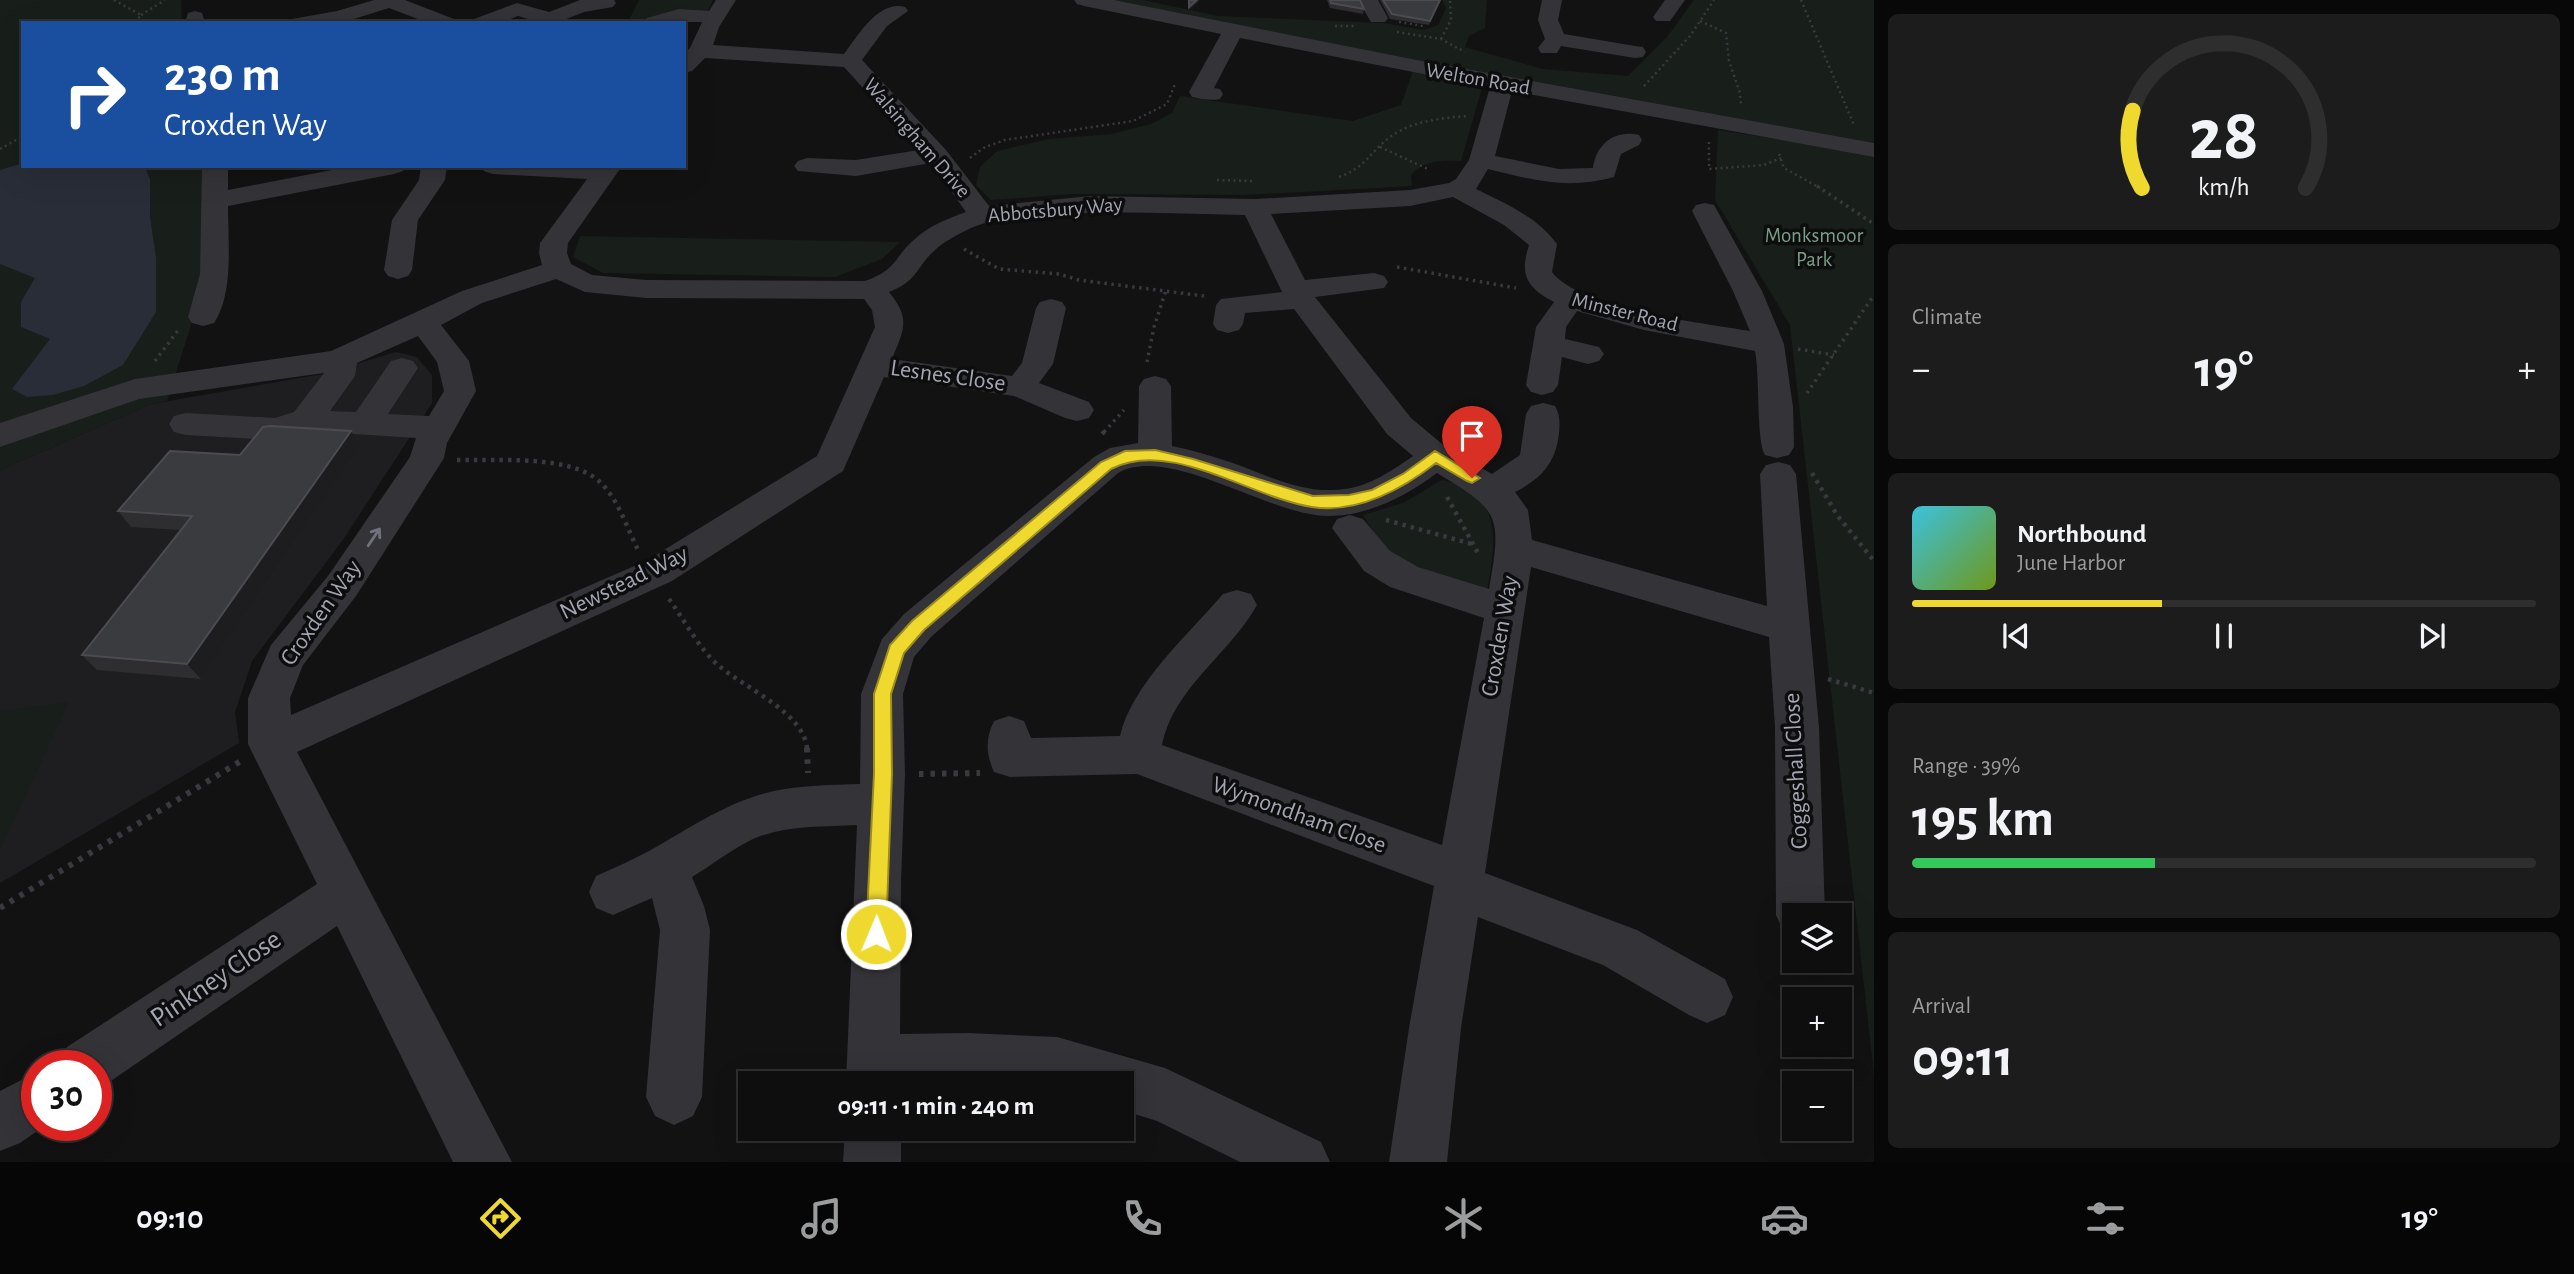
<!DOCTYPE html>
<html lang="en">
<head>
<meta charset="utf-8">
<style>
	body { margin:0; font-family:"Alegreya Sans",sans-serif; background:#1c1c1c; color:#f1f3f6; height:100vh; display:flex; flex-direction:column; font-size:26px; white-space:nowrap }
	* { box-sizing:border-box; margin:0 }
	p { font-size:23px; color:#9b9c9e }
	.icon { flex:none; width:38px; height:38px; fill:none; stroke:currentColor; stroke-width:2; stroke-linecap:round; stroke-linejoin:round }
	.map { position:relative; flex:1; overflow:hidden }
	.details { display:flex; flex-direction:column; gap:14px; padding:14px; background:#080808; width:700px }
	.details>* { flex:none }
	.banner { position:absolute; left:21px; top:21px; width:665px; height:147px; border-radius:0px; box-shadow:0 7px 28px #0002,0 0 0 2px #2e2e2e; background:#1a4fa0; color:#fff; overflow:hidden }
	.controls { position:absolute; left:1782px; top:903px; display:grid; gap:14px }
	.controls a { display:grid; place-items:center; width:70px; height:70px; border-radius:0px; background:#0e0e0e; box-shadow:0 7px 28px #0002,0 0 0 2px #2e2e2e; font-size:35px }
	.speed { position:absolute; left:21px; top:1050px; display:flex; gap:14px; font-size:35px; font-weight:700; text-align:center }
	.speed>* { display:grid; place-content:center; width:91px; height:91px; border-radius:50%; background:#0e0e0e; box-shadow:0 7px 28px #0002,0 0 0 2px #2e2e2e; line-height:1 }
	.speed .limit { border:10px solid #d22; background:#fff; color:#111 }
	.pin { position:absolute; display:grid; place-items:center; width:60px; height:60px; color:#fff; margin:-72px -30px; border-radius:50% 50% 50% 0; rotate:-45deg; box-shadow:0 0 7px #0007 }
	.pin .icon { rotate:45deg }
	.me { position:absolute; width:77px; margin:-38px; rotate:1deg; stroke-linejoin:round; filter:drop-shadow(0 0 5px #0008) }
	.turn { display:flex; align-items:center; gap:24px; height:147px; padding:0 28px; font-size:32px }
	.turn .icon { width:91px; height:91px; stroke-width:2.5 }
	.turn b { display:block; font-size:49px; line-height:60px }
	.big { font-size:52px; font-weight:600; line-height:1.1 }
	.details .widget { flex:1; display:flex; flex-direction:column; justify-content:center; gap:10px; min-width:0; padding:0 24px; border-radius:10px; background:#1c1c1c }
	.details .dial { align-items:center; gap:0 }
	.dial svg { height:182px; overflow:visible; fill:none; stroke:#2e2e2e; stroke-width:7; stroke-linecap:round; text-anchor:middle }
	.dial text { fill:#f1f3f6; stroke:none }
	.song { display:flex; align-items:center; gap:21px }
	.cover { width:84px; height:84px; border-radius:10px; background:linear-gradient(135deg,hsl(190 70% 55%),hsl(80 70% 35%)) }
	.played { height:7px; border-radius:4px; background:linear-gradient(90deg,#f0d92e 40%,#2e2e2e 40%) }
	.keys { display:flex; justify-content:space-around; direction:ltr }
	.heat { display:flex; justify-content:space-between; align-items:center; font-size:38px; direction:ltr }
	.charge { height:10px; border-radius:5px; background:linear-gradient(90deg,#34c759 39%,#2e2e2e 0) }
	.trip { position:absolute; left:738px; top:1071px; width:396px; height:70px; border-radius:0px; background:#0e0e0e; box-shadow:0 7px 28px #0002,0 0 0 2px #2e2e2e; font-weight:600; line-height:70px; text-align:center }
	.tabs { display:flex; height:112px; justify-content:space-around; align-items:center; background:#060606; color:#9b9c9e }
	.tabs .icon { width:49px; height:49px }
	.tabs .on { color:#f0d92e }
	.tabs b { font-size:32px; color:#f1f3f6 }
	main { display:flex; flex:1; min-height:0 }
	.map>svg:first-child { display:block }
	.built { fill:#1e1e20 }
	.green { fill:#181e1a }
	.water { fill:#282d37 }
	.lines { fill:none; stroke-linecap:round; stroke-linejoin:round }
	.path-far3 { stroke:#39393f; stroke-width:2.5; stroke-dasharray:2 3.5; stroke-linecap:butt }
	.path-far2 { stroke:#39393f; stroke-width:3.5; stroke-dasharray:2.5 4.5; stroke-linecap:butt }
	.path-far1 { stroke:#39393f; stroke-width:4.5; stroke-dasharray:3.5 5; stroke-linecap:butt }
	.path { stroke:#39393f; stroke-width:6; stroke-dasharray:4.5 7; stroke-linecap:butt }
	.minor { fill:#333338; fill-rule:evenodd }
	.wall { fill:#2e2e31 }
	.shaded-wall { fill:#1d1d1f }
	.building { fill:#3a3b3f; stroke:#4b4b51; stroke-width:2 }
	.oneway { stroke:#71727c }
	.route { fill:#f0d92e; stroke:#9c8d1e; stroke-width:2 }
	.labels { text-anchor:middle; dominant-baseline:central; stroke-width:7; stroke-linejoin:round; paint-order:stroke }
	.far-street-label { font-size:21px; fill:#a3a5b4; stroke:#0d0d0e }
	.far-park-label { font-size:21px; fill:#7a9f85; stroke:#0d0d0e }
	.street-label { font-size:24px; fill:#a3a5b4; stroke:#0d0d0e }
	.near-street-label { font-size:28px; fill:#a3a5b4; stroke:#0d0d0e }
</style>
</head>
<body>
<main>
<div class="map">
<svg width="1874" height="1162" viewBox="0 0 1874 1162">
	<rect width="100%" height="100%" fill="#121213"/>
	<!-- built -->
	<path class="built" d="M396,352L417,357L432,375V403L345,537L252,661L235,712L239,743L0,883V470L151,404L323,374Z"/>
	<!-- green -->
	<path class="green" d="M0,0H181L182,23H23V166H205L204,284L167,401L151,404L0,470Z
		M639,0H713L707,14L648,18L635,23H613L629,20Z
		M1114,0H1143L1218,16L1384,23L1424,30L1438,25L1446,8L1442,0H1487L1485,28L1469,36L1465,47L1543,69L1628,76L1667,37L1694,0H1874V143L1394,56Z
		M1413,71L1464,81L1482,88L1461,161C1442,160 1424,160 1411,175L1412,186L1245,195L1071,194L991,200L976,185L980,167L997,151L1049,139L1111,134L1151,124L1172,113L1180,96L1353,121L1401,105Z
		M1718,130L1874,154V1075L1790,325L1715,200Z
		M580,236L900,242L882,259L835,277L603,273L573,257Z
		M1442,480C1504,492 1496,543 1487,591L1407,565L1383,548L1363,515L1403,503Z
		M69,702L0,850V711Z"/>
	<!-- water -->
	<path class="water" d="M23,163V166H144L150,179V217L156,258V312L123,365L84,386L53,395L27,397L12,389L50,339L21,327V302L35,278L0,264V170Z"/>
	<g class="lines">
		<!-- path-far3 -->
		<path class="path-far3" d="M114,0L141,15L134,23
			M1801,0L1854,125
			M141,15L165,0
			M1700,21L1726,33L1729,61L1740,93L1741,105
			M1399,22L1423,26
			M620,23L630,21
			M1335,26H1357
			M1397,32L1441,39L1465,52
			M1441,39L1451,20L1450,0
			M1644,86L1690,36L1714,0
			M1709,142V169L1764,165L1781,158
			M1380,147L1430,170
			M0,149L23,136
			M1779,154L1784,168L1820,188
			M970,158L985,147L1005,140L1133,121L1167,104L1175,84
			M1339,177C1365,168 1370,152 1390,137C1412,121 1441,118 1468,116
			M1217,180L1254,181"/>
		<!-- path-far2 -->
		<path class="path-far2" d="M1817,186L1874,224
			M964,249L999,269L1059,274L1079,280L1204,296
			M1397,267L1516,288
			M1798,349L1834,355
			M155,361L179,329
			M1147,362L1154,327L1166,290
			M1807,393L1874,295
			M1104,432L1124,410"/>
		<!-- path-far1 -->
		<path class="path-far1" d="M1102,434L1106,430
			M457,460C495,461 573,454 601,483C619,501 627,528 638,550
			M1812,473L1837,515L1874,561
			M1447,497L1478,553
			M1386,520L1472,544
			M669,599C683,618 700,650 718,665C743,687 805,713 807,749
			M1828,679L1874,693"/>
		<!-- path -->
		<path class="path" d="M807,748L808,773
			M919,774L980,773
			M0,908L241,761"/>
		<!-- minor -->
		<path class="minor" d="M374,0H405L454,19L457,23H428L389,8L341,23H289L292,19L337,11Z
			M580,0H614L616,3L613,7L584,12L564,20L566,23H541L518,16L500,23H471L474,19L517,3L549,12Z
			M716,0H736L719,27L713,45L844,54C858,36 878,0 905,7L908,11L887,26L862,60L946,150L989,206L1091,196L1255,199L1410,190L1449,183L1456,179L1469,160L1490,87L1240,38L1214,88L1220,89L1223,94L1220,99C1210,101 1202,99 1192,97L1189,92L1221,34L1084,6L1077,4L1074,0H1114L1422,61L1874,143V157L1512,91L1495,156L1559,169L1590,168H1593C1596,144 1615,129 1639,135L1642,140L1639,145L1621,154L1614,177C1567,190 1534,180 1488,169L1476,189C1504,203 1538,217 1557,244L1552,272C1580,309 1703,323 1750,331L1733,291L1692,211L1696,205L1705,203L1714,205L1762,291L1784,344L1793,407L1794,447L1789,455L1777,458L1765,455C1756,441 1760,375 1755,351L1644,330L1577,311L1566,327L1565,339L1599,347L1604,354L1599,361L1588,364L1562,357L1558,385L1553,392L1542,395L1531,392L1526,385L1536,327L1554,302C1527,288 1519,275 1529,245L1504,225L1453,197L1410,206L1271,214L1305,280L1374,273L1384,276L1388,282L1384,288L1315,297L1411,418L1447,448L1492,474L1520,455L1526,414L1531,406L1543,403L1555,406C1560,415 1560,423 1559,433C1556,463 1541,479 1515,492L1528,510L1532,540L1767,606L1760,474L1766,465L1778,462L1790,465L1796,474L1819,727L1825,915H1794V936L1784,932L1776,915L1775,727L1769,637L1531,567L1485,873L1637,930L1725,979L1733,997L1725,1015L1707,1023L1689,1015L1603,965L1478,917L1461,1028L1447,1162H1389L1409,1028L1434,886L1137,774L1010,777L994,772C986,754 985,739 994,721L1009,716L1024,721L1031,738L1120,736C1132,684 1189,634 1223,594L1237,590L1251,594L1257,605C1230,654 1173,688 1162,745L1442,845L1484,618L1390,587L1364,571L1332,528L1337,519L1350,515L1363,519L1390,551L1418,567L1489,589C1502,515 1500,511 1437,473C1406,496 1368,516 1329,516C1268,516 1170,444 1118,473L932,636L914,657L903,694L905,774L901,882L900,1034L968,1033L1057,1037L1165,1068L1321,1142L1330,1162H1240L1157,1121L1122,1110V1083H846L857,825C823,827 785,825 753,839C732,849 712,865 692,877L704,906L710,930L702,1097L693,1116L674,1125L655,1116L646,1097L660,930L652,898L613,915L596,908L589,892L596,876C614,868 632,860 649,851C690,828 728,801 774,791C803,785 831,785 860,784L861,694L882,639L904,614L1094,457L1110,448L1138,443L1139,386L1144,379L1155,376L1166,379L1171,386L1172,446C1192,450 1211,456 1230,462C1267,475 1304,495 1345,489C1370,486 1393,470 1413,456L1387,434L1294,309L1245,313L1243,324L1239,330L1228,333L1217,330L1213,324L1216,305L1221,299L1282,292L1245,215C1178,214 1112,210 1046,215C1020,217 991,218 967,230C957,235 943,242 935,250C916,267 918,281 889,292C911,319 904,329 892,359L1012,376L1022,363L1036,308L1040,302L1051,299L1062,302L1066,308L1053,364L1039,383L1089,402L1094,410L1089,418L1077,421L1065,418L1014,396L884,377L843,471L672,581L297,752L512,1162H453L337,926L105,1085L96,1089V1066H59L67,1047L317,884L248,744V698L271,645L328,576L410,457L416,438L307,431L275,440L186,435L174,432L169,424L174,416L186,413L275,418L294,412L324,373L139,399L0,447V423L135,379L331,351L462,291L542,265L539,253L540,243L587,179L493,174L484,171L481,166H622L568,243L567,253L571,264L592,275L646,280L865,281C899,269 893,257 916,238C929,226 949,218 966,212L931,163L856,176L798,171L794,166L798,161L807,158L856,160L919,150L844,67L705,58L692,71L684,73V54L690,48L702,22H644L647,18L679,9L709,11ZM556,279L585,292L646,298L864,299L872,310L875,327L817,456L646,561L291,715L290,698L303,665L356,596L439,466L444,458L447,443L476,391L469,361L441,325L482,303ZM418,336L437,362L444,391L429,416L388,414L418,368L413,361L402,358L391,361L356,412L330,411L355,376L357,363Z
			M1358,0H1378L1388,18L1385,22H1371Z
			M1542,0H1562L1558,20L1564,34L1635,46L1643,47L1646,52L1643,57L1635,58L1561,46L1557,53H1541L1538,48L1545,39L1538,20Z
			M1665,0H1685L1670,21H1656L1653,17Z
			M195,11L202,13L205,23H185L188,13Z
			M202,166H228V190L353,166H406L403,171L394,174L228,206C228,240 234,294 214,323L203,326L192,323L188,317L200,274Z
			M421,166H447L445,180L418,220L412,270L408,276L398,279L388,276L384,270L392,220L419,180Z
			M37,1072V1125H46L20,1143L0,1151V1091Z
			M845,1129H901V1162H843Z"/>
	</g>
	<!-- wall -->
	<path class="wall" d="M1327,0H1360L1364,9L1363,14L1330,8Z
		M1380,0H1440L1429,25L1390,19Z
		M360,447L201,679L97,670L82,655L181,530L131,527L118,511L240,455Z"/>
	<!-- shaded-wall -->
	<path class="shaded-wall" d="M1197,0H1200L1188,12L1189,7Z
		M351,431L360,447L201,679L187,664Z"/>
	<!-- building -->
	<path class="building" d="M1189,0H1197L1189,7Z
		M1330,0H1360L1364,9L1331,3Z
		M1383,0H1440L1430,21L1392,14Z
		M270,426L351,431L187,664L82,655L192,516L118,511L170,451L240,455L263,427Z"/>
	<!-- one-way arrows -->
	<defs><path id="oneway-shaft" d="M-6 0H5M1.5-3L5.5 0L1.5 3" fill="none" stroke-width="1.6" stroke-linecap="round" stroke-linejoin="round" transform="scale(1.75)"/></defs>
	<use class="oneway" href="#oneway-shaft" transform="translate(374 537) rotate(-56)"/>
	<!-- route -->
	<path class="route" d="M1155,450L1193,459L1313,496L1349,495L1372,490L1403,474L1435,451L1480,478L1472,483L1467,481L1436,463C1401,490 1358,514 1312,507C1251,498 1171,438 1111,469L924,630L904,653L891,694L892,774L886,934L883,941L876,944L869,941L866,934L874,774V694L890,645L912,621L1101,462L1125,451Z"/>
	<g class="labels">
		<!-- far-street labels -->
		<g class="far-street-label">
			<text transform="translate(1478 79) rotate(10)">Welton Road</text>
			<text transform="translate(917 138) rotate(49)">Walsingham Drive</text>
			<text transform="translate(1055 210) rotate(-5)">Abbotsbury Way</text>
			<text transform="translate(1625 312) rotate(14)">Minster Road</text>
		</g>
		<!-- far-park labels -->
		<g class="far-park-label">
			<text x="1814" y="235">Monksmoor<tspan x="1814" dy="24">Park</tspan></text>
		</g>
		<!-- street labels -->
		<g class="street-label">
			<text transform="translate(948 376) rotate(8)">Lesnes Close</text>
			<text transform="translate(624 583) rotate(-26)">Newstead Way</text>
			<text transform="translate(321 613) rotate(-55)">Croxden Way</text>
			<text transform="translate(1500 636) rotate(-80)">Croxden Way</text>
			<text transform="translate(1796 771) rotate(-93)">Coggeshall Close</text>
			<text transform="translate(1299 815) rotate(20)">Wymondham Close</text>
		</g>
		<!-- near-street labels -->
		<g class="near-street-label">
			<text transform="translate(216 979) rotate(-34)">Pinkney Close</text>
		</g>
	</g>
</svg>
<div class="controls">
<a><svg class="icon" aria-label="layers" viewBox="0 0 24 24"><path d="M12 4l9 5-9 5-9-5zM3 14l9 5 9-5"/></svg></a>
<a>+</a>
<a>−</a>
</div>
<div class="speed"><div class="limit">30</div></div>
<div class="pin" style="left:1472px;top:478px;background:#d93025"><svg class="icon" aria-label="arrive" viewBox="0 0 24 24"><path d="M6 21V4h12l-3 4 3 4H6"/></svg></div>
<svg class="me" style="left:876px;top:934px" viewBox="-20 -20 40 40"><circle r="17" fill="#f0d92e" stroke="#fff" stroke-width="3"/><path d="M0-11L8 9 0 5-8 9z" fill="#fff"/></svg>
<div class="trip">09:11 · 1 min · 240 m</div>
<div class="banner">
<div class="turn"><svg class="icon" aria-label="right" viewBox="0 0 24 24"><path d="M7 20v-9h11M14 6l5 5-5 5"/></svg><div><b>230 m</b>Croxden Way</div></div>
</div>
</div>
<section class="details">
<div class="widget dial"><svg viewBox="0 0 100 80">
<path d="M14 69A42 42 0 1 1 86 69"/>
<path d="M14 69A42 42 0 0 1 10 35" stroke="#f0d92e"/>
<text x="50" y="56" font-size="32" font-weight="700">28</text>
<text x="50" y="72" font-size="11">km/h</text>
</svg></div>
<div class="widget"><p>Climate</p>
<div class="heat"><a>−</a><b class="big">19°</b><a>+</a></div>
</div>
<div class="widget">
<div class="song"><i class="cover"></i><div><b>Northbound</b><p>June Harbor</p></div></div>
<div class="played"></div>
<div class="keys"><svg class="icon" aria-label="previous" viewBox="0 0 24 24"><path d="M18 5L8 12l10 7zM5 5v14"/></svg><svg class="icon" aria-label="pause" viewBox="0 0 24 24"><path d="M8 5v14M16 5v14"/></svg><svg class="icon" aria-label="next" viewBox="0 0 24 24"><path d="M6 5l10 7-10 7zM19 5v14"/></svg></div>
</div>
<div class="widget"><p>Range · 39%</p><b class="big">195 km</b><div class="charge"></div></div>
<div class="widget"><p>Arrival</p><b class="big">09:11</b></div>
</section>
</main>
<nav class="tabs">
<b>09:10</b>
<svg class="icon on" aria-label="directions" viewBox="0 0 24 24"><path d="M12 3l9 9-9 9-9-9zM9 14v-3h6M13 9l2 2-2 2"/></svg>
<svg class="icon" aria-label="music" viewBox="0 0 24 24"><path d="M9 18V5l10-2v13"/><circle cx="6" cy="18" r="3"/><circle cx="16" cy="16" r="3"/></svg>
<svg class="icon" aria-label="phone" viewBox="0 0 24 24"><path d="M5 4h4l2 5-3 2q2 4 5 5l2-3 5 2v4C11 20 4 13 5 4z"/></svg>
<svg class="icon" aria-label="climate" viewBox="0 0 24 24"><path d="M12 3v18M4 7l16 10M4 17L20 7"/></svg>
<svg class="icon" aria-label="car" viewBox="0 0 24 24"><path d="M5 17H2v-5l4-1 3-4h7l3 4 3 1v5h-3M9 17h6M6 11h13"/><circle cx="7" cy="17" r="2"/><circle cx="17" cy="17" r="2"/></svg>
<svg class="icon" aria-label="filters" viewBox="0 0 24 24"><path d="M4 7h16M4 17h16"/><circle cx="9" cy="7" r="2"/><circle cx="15" cy="17" r="2"/></svg>
<b>19°</b>
</nav>
</body>
</html>
